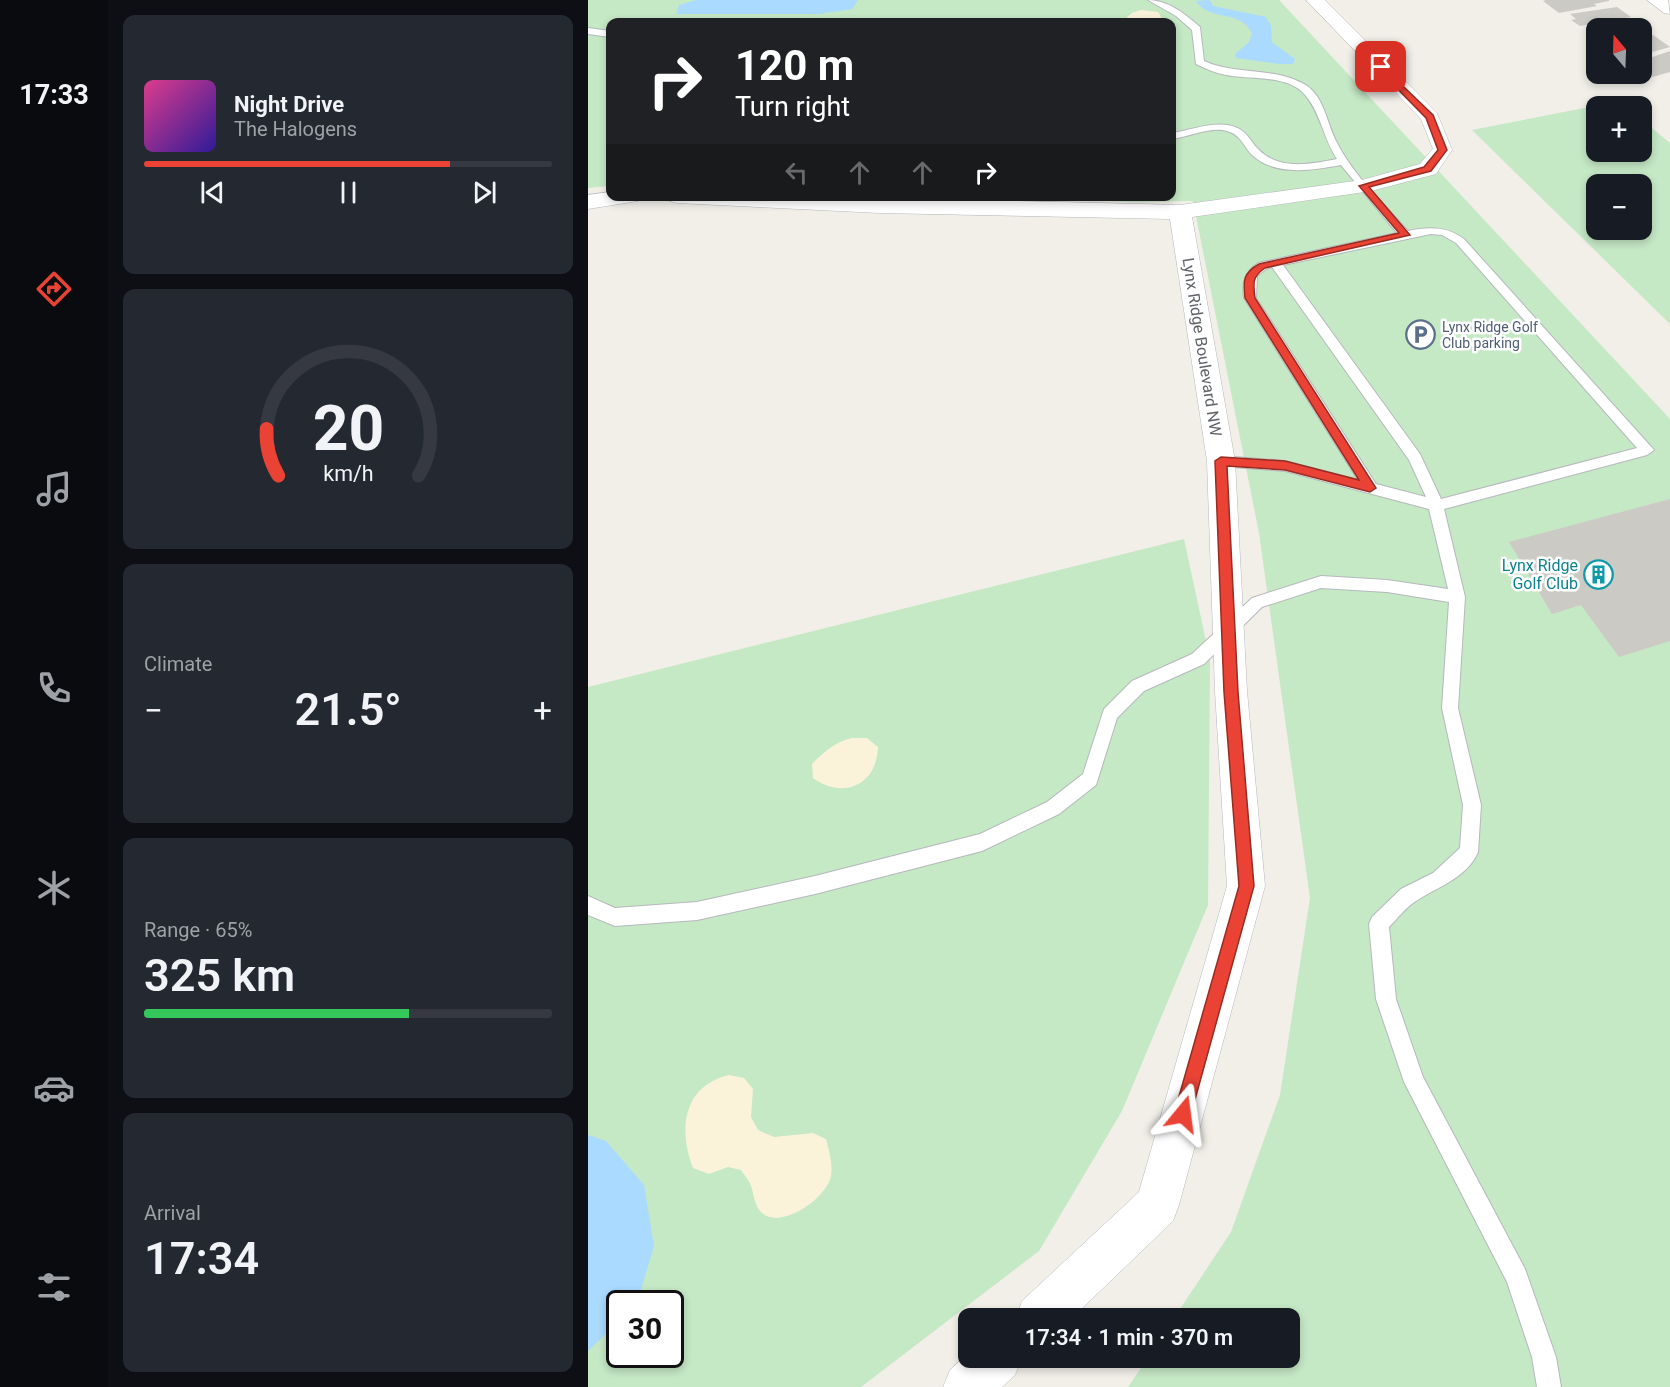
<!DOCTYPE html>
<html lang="en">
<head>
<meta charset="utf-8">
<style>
	body { margin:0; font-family:Roboto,sans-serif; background:#242831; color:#f1f3f6; height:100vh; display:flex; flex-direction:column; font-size:22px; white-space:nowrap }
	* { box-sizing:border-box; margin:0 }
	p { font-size:20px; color:#9ea1a6 }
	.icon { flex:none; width:33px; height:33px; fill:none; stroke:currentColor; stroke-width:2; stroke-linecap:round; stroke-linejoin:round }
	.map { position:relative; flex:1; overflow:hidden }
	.sheet { display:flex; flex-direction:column; gap:15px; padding:15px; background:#0d0f14; width:480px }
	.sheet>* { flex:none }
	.hud { position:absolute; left:18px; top:18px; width:570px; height:183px; border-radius:12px; box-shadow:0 3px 9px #0003; background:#202124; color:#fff; overflow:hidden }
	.needle { width:39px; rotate:341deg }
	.tools { position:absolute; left:998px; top:18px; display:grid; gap:12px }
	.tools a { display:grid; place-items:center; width:66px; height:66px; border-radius:12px; background:#171b24; box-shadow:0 3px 9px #0003; font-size:30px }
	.speed { position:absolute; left:18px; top:1290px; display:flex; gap:12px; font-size:30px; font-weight:700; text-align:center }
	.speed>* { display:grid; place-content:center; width:78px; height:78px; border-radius:50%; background:#171b24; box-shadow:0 3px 9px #0003; line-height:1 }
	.speed .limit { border:3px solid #111; border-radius:9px; background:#fff; color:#111 }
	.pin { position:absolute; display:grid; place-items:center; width:51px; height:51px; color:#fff; margin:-26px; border-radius:12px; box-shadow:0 3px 9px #0006 }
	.me { position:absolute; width:66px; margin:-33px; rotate:16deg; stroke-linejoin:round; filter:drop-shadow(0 0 4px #0008) }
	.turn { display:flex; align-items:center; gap:21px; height:126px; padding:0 30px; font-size:27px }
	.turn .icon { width:78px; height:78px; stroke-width:2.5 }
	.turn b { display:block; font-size:42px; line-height:51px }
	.lanes { display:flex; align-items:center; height:57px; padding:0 30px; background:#0003; justify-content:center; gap:30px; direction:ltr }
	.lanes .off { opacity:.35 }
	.big { font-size:45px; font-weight:600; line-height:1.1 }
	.sheet .card { flex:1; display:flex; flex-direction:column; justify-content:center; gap:9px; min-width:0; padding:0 21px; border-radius:12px; background:#242831 }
	.sheet .dial { align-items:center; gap:0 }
	.dial svg { height:156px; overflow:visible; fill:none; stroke:#363941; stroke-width:7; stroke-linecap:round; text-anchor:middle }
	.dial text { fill:#f1f3f6; stroke:none }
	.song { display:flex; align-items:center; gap:18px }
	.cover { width:72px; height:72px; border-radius:9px; background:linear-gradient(135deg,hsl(330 70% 55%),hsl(250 70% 35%)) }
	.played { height:6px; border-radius:3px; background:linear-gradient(90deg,#ea4335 75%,#363941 75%) }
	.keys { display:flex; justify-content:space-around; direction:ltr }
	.heat { display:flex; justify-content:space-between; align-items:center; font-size:33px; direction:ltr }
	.charge { height:9px; border-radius:4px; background:linear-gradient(90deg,#34c759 65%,#363941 0) }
	.trip { position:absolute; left:370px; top:1308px; width:342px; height:60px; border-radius:12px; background:#171b24; box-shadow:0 3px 9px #0003; font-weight:600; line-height:60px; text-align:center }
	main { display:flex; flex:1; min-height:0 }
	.menu { display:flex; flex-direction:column; width:108px; justify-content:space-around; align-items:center; background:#090b0e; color:#9ea1a6 }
	.menu .icon { width:42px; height:42px }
	.menu .current { color:#ea4335 }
	.menu b { font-size:27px; color:#f1f3f6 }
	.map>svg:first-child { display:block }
	.green { fill:#c5e8c5; fill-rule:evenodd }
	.sand { fill:#fbf3d9 }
	.water { fill:#aadaff }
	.building { fill:#cccac5 }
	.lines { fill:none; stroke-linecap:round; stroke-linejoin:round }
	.service-casing { stroke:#b5b8bc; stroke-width:2 }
	.minor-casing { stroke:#b5b8bc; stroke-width:1 }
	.tertiary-casing { stroke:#b5b8bc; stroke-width:1 }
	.service { fill:#fff; fill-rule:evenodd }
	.minor { fill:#fff; fill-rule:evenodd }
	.tertiary { fill:#fff; fill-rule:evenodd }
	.route { fill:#ea4335; stroke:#982c22; stroke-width:1.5 }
	.labels { text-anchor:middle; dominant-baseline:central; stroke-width:5; stroke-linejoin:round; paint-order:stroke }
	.far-service-label { font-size:14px; fill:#4e5e75; stroke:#fff; text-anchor:start }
	.street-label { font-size:16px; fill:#5f6368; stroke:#fff }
	.culture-label { font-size:16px; fill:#0d838f; stroke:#fff; text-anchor:end }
</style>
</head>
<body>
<main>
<nav class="menu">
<b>17:33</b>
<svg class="icon current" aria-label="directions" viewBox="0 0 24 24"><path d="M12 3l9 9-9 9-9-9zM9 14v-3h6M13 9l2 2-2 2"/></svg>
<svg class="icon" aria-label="music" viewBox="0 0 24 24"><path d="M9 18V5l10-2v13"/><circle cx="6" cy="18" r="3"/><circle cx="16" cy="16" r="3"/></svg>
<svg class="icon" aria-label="phone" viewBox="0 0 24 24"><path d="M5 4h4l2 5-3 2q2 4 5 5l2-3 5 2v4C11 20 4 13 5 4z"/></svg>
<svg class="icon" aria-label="climate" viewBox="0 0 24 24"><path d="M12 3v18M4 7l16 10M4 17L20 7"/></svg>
<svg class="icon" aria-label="car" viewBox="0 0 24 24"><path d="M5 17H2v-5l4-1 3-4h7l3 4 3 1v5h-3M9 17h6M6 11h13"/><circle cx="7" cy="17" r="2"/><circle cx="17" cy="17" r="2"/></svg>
<svg class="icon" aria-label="filters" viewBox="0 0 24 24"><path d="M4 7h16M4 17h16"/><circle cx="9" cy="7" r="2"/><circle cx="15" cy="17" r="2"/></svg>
</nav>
<section class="sheet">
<div class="card">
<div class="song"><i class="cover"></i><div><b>Night Drive</b><p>The Halogens</p></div></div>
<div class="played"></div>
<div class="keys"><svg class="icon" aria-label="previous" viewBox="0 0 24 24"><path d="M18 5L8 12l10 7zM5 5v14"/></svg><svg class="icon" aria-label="pause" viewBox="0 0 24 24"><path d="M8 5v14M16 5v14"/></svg><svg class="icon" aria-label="next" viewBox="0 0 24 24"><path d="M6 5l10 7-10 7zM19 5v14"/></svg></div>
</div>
<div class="card dial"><svg viewBox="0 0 100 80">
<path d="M14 69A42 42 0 1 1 86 69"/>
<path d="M14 69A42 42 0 0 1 8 45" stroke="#ea4335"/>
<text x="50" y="56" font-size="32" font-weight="700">20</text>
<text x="50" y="72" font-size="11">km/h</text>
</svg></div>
<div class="card"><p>Climate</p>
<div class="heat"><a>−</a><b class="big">21.5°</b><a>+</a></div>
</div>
<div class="card"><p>Range · 65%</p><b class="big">325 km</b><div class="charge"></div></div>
<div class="card"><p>Arrival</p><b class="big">17:34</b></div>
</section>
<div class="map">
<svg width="1082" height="1387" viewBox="0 0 1082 1387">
	<rect width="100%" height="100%" fill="#f1efe8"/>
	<!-- green -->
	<path class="green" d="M0,0H691L1082,419V1387H540L560,1358H702V1318H586L643,1232L692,1095L722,898L671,533L605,201L545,202L424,197L584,196V22H22V186L0,188Z
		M1032,101L1038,106H1008V152H1053V119L1082,143V324L884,130ZM1008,184H1053V230H1008Z
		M596,539L622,660L620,905L534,1111L451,1251L273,1387H0V687ZM32,1304H82V1354H32Z"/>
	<!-- sand -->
	<path class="sand" d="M553,10L570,12L573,17L572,22H538L536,20L544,13Z
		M264,738H279L290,747C289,785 255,800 225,778L224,764C236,752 247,742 264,738Z
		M141,1075L156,1078L165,1089L163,1117L170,1130L186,1137L225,1133L238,1139C241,1151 245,1164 243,1176C239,1198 193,1231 173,1212C166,1205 166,1194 163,1186C161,1180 156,1175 153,1170L140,1167L121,1174L105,1168C90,1129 95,1086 141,1075Z"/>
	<!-- water -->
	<path class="water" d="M108,0H270L264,9L232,14H88L91,5Z
		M622,0L625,6L678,17L683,26L684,42L707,59L705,64H691L648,58L647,54L661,42L664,33C652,9 622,22 608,1Z
		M0,1135L18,1141L56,1185L66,1246L49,1303L32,1304L31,1321L0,1351Z"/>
	<!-- building -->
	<path class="building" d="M958,0H1021V1L1006,4L1009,6L971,13L955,1Z
		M1029,7L1043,17L992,26L983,20L988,19L982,14Z
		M1047,19L1060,29L1008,28V36L998,28Z
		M1065,35L1082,47L1053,55V39Z
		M1082,51V72L1061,78L1053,73V61Z
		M1082,499V641L1031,657L993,605L964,614L921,542Z"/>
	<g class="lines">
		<defs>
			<path id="service" d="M560,0C580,0 597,14 612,27L616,61C647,75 683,67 714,83C736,94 738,121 748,141C765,175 795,203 820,231C840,227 859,226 876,239L1066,450L1059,455L856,509L877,597L870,708L893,805L890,852C879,878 849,887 828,901C818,907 809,919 801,927L808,999L835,1077L937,1269L968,1357L973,1387H949L944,1357L919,1282L816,1082L788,999L781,924L784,917L813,889L845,873L872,848L875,805L854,708L861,602L799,592L733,588L674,607L616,664L556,691L529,718L508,785L471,814L394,851L227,894L109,920L27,926L0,915V896L27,908L109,902L227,876L392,834L459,802L495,774L516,709L544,681L604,654L664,598L733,576L799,580L860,589L841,509L697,471L633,466L626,461L633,456L697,461L770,480L656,298C654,282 656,273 670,263L809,233L753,165C724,170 688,177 664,155C657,148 653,136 642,132C624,125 602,137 584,139V133C605,130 626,120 647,127C659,131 662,141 670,149C691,171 722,164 749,159C736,140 733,114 718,96C701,74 663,80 638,75C628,73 618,69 608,64L604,30L588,16ZM843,234L854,235L868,243L1049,448L853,499L832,454L695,265ZM684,267L821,460L838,497L788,484L668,298L669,276L678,269Z
				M0,28L22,31V37L0,34Z"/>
			<path id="minor" d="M1059,0H1080L1082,14L1076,13Z
				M854,144L861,146L864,150L848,174L783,191L604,217L647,461L659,691L677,886L591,1205L585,1221L484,1318H428L434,1301L551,1192L639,886L627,691L619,461L582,219L292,213L89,203L81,201L78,196H234L592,205L774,180L832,164L847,146Z
				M22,192V196H53L50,201L0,209V195Z
				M381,1352V1358H434L427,1375L414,1387H355L362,1370Z"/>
			<path id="tertiary" d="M718,0H737L849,113L864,150L861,154L854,156L847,154L833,119Z"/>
		</defs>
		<!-- service casing -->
		<use href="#service" class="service-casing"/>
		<!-- minor casing -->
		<use href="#minor" class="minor-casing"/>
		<!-- tertiary casing -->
		<use href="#tertiary" class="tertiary-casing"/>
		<!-- service -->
		<use href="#service" class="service"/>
		<!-- minor -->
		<use href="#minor" class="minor"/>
		<!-- tertiary -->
		<use href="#tertiary" class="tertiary"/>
	</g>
	<!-- route -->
	<path class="route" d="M793,65L845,115L859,150L843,171L781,187L822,235L677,268C664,277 665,283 667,298L788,488L782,492L697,470L639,466L650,692L666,886L603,1114L601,1120L595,1122L589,1120L586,1114L651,886L636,692L627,461L633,457L697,461L771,480L657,298C655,281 655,273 671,264L811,233L771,186L836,167L850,150L838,118L790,69L789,67Z"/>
	<!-- icons -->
	<defs>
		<symbol id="parking-ring" viewBox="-11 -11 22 22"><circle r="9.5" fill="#fff" stroke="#5c6f8a" stroke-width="1.5"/><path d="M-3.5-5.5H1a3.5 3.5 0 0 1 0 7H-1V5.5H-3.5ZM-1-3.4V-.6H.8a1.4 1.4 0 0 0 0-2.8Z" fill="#5c6f8a"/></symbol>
		<symbol id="building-ring" viewBox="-11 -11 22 22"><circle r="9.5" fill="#fff" stroke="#0f9aa8" stroke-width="1.5"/><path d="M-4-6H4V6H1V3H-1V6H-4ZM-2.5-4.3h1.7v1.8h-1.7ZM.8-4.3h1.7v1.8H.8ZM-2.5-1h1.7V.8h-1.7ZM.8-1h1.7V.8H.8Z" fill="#0f9aa8"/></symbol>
	</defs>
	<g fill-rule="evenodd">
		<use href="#parking-ring" x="816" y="318" width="33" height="33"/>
		<use href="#building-ring" x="994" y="558" width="33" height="33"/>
	</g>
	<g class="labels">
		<!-- far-service labels -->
		<g class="far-service-label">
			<text x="854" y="327">Lynx Ridge Golf<tspan x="854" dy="16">Club parking</tspan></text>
		</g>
		<!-- street labels -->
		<g class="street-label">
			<text transform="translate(614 347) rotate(81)">Lynx Ridge Boulevard NW</text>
		</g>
		<!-- culture labels -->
		<g class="culture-label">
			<text x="990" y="565">Lynx Ridge<tspan x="990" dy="18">Golf Club</tspan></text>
		</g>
	</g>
</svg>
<div class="tools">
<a><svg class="needle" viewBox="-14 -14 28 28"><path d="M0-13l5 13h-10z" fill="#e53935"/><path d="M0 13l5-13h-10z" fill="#9ea1a6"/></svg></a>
<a>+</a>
<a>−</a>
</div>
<div class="speed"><div class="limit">30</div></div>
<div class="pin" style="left:793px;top:67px;background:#d93025"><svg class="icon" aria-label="arrive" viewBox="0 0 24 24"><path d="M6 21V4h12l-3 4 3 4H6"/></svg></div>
<svg class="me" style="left:595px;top:1114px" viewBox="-20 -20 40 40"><path d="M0-17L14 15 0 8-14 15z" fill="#ea4335" stroke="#fff" stroke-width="4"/></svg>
<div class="trip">17:34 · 1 min · 370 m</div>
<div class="hud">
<div class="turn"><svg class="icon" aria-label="right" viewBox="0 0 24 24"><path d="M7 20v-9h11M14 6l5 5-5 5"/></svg><div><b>120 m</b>Turn right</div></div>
<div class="lanes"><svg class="icon off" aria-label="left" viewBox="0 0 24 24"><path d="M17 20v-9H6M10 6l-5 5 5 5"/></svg><svg class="icon off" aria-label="ahead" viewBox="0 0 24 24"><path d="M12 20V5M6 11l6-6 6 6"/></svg><svg class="icon off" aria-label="ahead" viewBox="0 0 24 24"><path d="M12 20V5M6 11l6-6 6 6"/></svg><svg class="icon" aria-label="right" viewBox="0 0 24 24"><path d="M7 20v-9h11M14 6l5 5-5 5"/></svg></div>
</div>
</div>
</main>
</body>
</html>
